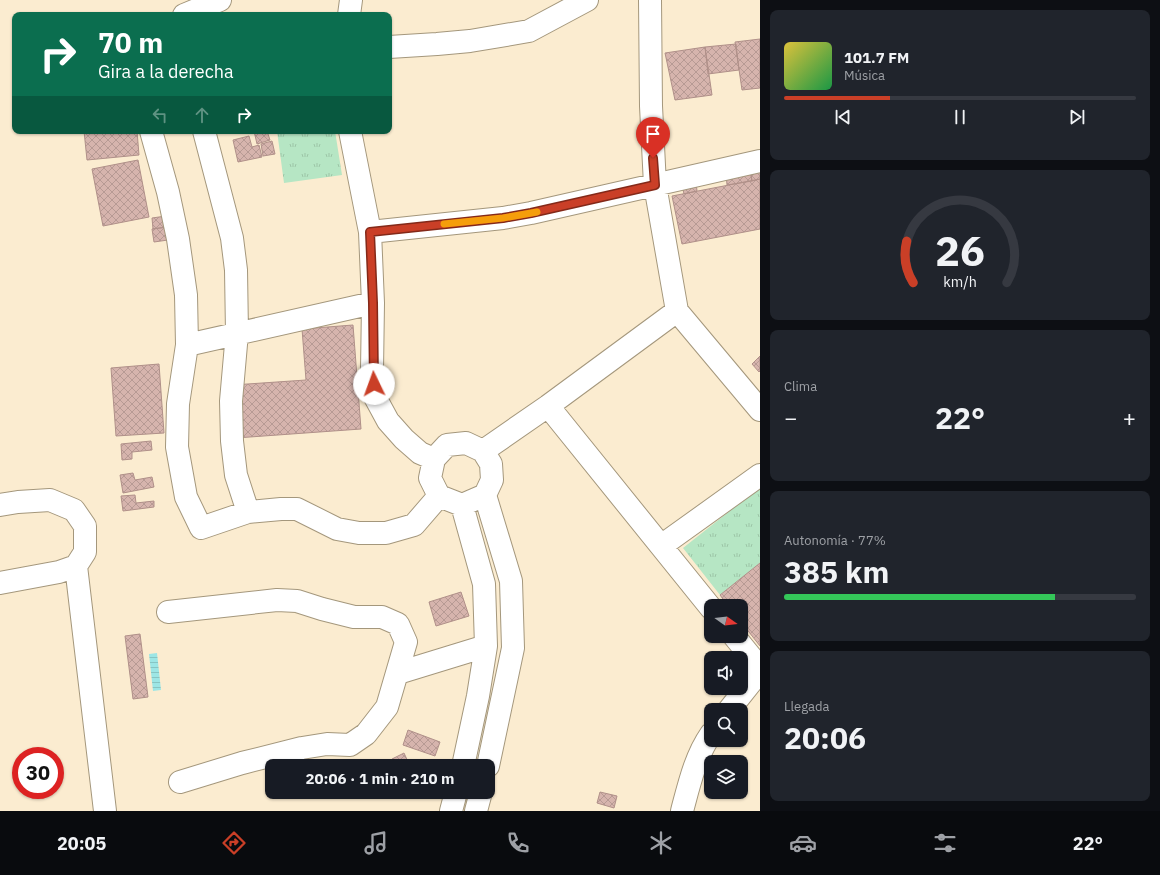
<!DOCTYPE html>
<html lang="es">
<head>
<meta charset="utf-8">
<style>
	body { margin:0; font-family:"IBM Plex Sans",sans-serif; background:#20242c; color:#f1f3f6; height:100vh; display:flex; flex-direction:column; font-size:15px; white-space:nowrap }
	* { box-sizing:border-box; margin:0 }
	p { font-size:13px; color:#9ea1a6 }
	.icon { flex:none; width:22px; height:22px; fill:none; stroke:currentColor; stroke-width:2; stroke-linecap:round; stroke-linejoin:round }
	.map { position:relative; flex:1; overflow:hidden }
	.details { display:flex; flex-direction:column; gap:10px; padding:10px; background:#0d0f14; width:400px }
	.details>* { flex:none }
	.hud { position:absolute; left:12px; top:12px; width:380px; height:122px; border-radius:8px; box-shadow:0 1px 3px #0004; background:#0b6e4f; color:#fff; overflow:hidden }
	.needle { width:26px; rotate:104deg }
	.tools { position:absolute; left:704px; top:599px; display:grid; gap:8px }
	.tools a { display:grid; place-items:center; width:44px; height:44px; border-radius:8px; background:#171b24; box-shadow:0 1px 3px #0004; font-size:20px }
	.speed { position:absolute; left:12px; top:747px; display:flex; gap:8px; font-size:20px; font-weight:700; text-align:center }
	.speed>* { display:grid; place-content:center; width:52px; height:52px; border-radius:50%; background:#171b24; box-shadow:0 1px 3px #0004; line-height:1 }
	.speed .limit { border:6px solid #d22; background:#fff; color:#111 }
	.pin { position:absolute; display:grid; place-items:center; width:34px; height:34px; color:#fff; margin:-41px -17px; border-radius:50% 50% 50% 0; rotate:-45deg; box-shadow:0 0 4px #0007 }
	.pin .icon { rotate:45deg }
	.me { position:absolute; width:44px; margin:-22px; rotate:357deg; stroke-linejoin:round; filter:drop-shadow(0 0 3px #0008) }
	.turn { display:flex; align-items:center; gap:14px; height:84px; padding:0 20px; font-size:18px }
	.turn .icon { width:52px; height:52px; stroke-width:2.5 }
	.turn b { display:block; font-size:28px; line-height:34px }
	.lanes { display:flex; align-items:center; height:38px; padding:0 20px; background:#0003; justify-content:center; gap:20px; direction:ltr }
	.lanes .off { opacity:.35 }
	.big { font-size:30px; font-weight:700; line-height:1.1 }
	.details .tile { flex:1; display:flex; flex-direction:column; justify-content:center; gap:6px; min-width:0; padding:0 14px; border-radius:8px; background:#20242c }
	.details .dial { align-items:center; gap:0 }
	.dial svg { height:104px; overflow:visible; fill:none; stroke:#363941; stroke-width:7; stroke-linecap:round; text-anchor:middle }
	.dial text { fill:#f1f3f6; stroke:none }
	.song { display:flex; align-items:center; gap:12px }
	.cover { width:48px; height:48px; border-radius:6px; background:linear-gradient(135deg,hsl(50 70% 55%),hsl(140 70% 35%)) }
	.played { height:4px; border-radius:2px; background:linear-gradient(90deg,#ca3f27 30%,#363941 30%) }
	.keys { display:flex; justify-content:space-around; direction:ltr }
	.heat { display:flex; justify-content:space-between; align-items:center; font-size:22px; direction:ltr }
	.charge { height:6px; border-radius:3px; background:linear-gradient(90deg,#34c759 77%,#363941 0) }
	.trip { position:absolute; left:265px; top:759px; width:230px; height:40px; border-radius:8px; background:#171b24; box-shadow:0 1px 3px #0004; font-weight:700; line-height:40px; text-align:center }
	.tab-bar { display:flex; height:64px; justify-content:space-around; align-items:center; background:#090b0e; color:#9ea1a6 }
	.tab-bar .icon { width:28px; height:28px }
	.tab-bar .selected { color:#ca3f27 }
	.tab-bar b { font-size:18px; color:#f1f3f6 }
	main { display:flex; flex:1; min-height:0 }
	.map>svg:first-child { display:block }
	.grass { fill:url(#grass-tufts) }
	.water { fill:url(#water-rules) }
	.building { fill:url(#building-cross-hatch); stroke:#b09089 }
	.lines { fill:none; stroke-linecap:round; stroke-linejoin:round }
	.minor-casing { stroke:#a4977c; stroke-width:24 }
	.minor { stroke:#fff; stroke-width:22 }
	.route-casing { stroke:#832919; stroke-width:10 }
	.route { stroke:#ca3f27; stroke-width:7 }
	.slow { stroke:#f59e0b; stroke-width:7 }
</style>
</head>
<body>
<main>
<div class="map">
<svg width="760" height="811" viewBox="0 0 760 811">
	<defs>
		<pattern id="grass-tufts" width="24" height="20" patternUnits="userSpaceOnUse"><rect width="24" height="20" fill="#b6e6c4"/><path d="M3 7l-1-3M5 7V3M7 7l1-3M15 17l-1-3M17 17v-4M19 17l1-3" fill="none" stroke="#9cc5a7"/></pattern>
		<pattern id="water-rules" width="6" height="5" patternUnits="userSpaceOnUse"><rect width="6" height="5" fill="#9de6e5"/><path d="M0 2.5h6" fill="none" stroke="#87c5c3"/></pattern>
		<pattern id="building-cross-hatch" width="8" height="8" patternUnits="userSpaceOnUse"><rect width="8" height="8" fill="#d6b4ad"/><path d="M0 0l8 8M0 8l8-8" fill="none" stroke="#b79a94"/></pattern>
	</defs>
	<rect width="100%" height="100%" fill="#fbecd0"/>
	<!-- grass -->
	<path class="grass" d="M277,131H335L342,175L284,183Z
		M760,487V563L720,595L683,548Z"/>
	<!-- water -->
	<path class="water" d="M157,653L161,690L153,691L149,654Z"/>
	<!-- building -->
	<path class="building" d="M760,39V88L742,90L735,42Z
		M736,44L739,70L708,74L705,47Z
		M705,47L712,95L675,100L665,53Z
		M84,131H137L139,155L87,160Z
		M254,131H267L270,140L257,144Z
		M249,136L252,147L259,145L262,157L238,162L233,140Z
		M272,141L275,154L263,156L261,144Z
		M138,160L149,217L103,226L92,169Z
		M760,168V179L752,181L750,169Z
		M750,169L752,181L727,185L726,173Z
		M760,179V229L682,244L672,196Z
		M696,182L697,191L684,194L682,185Z
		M166,216L167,227L153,229L152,218Z
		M167,227L168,240L154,242L152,229Z
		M353,325L361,429L236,438L233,385L306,380L302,329Z
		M760,356V371L759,372L752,364Z
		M159,364L164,433L116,436L111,368Z
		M151,441L152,450L132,452V459L122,460L121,444Z
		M133,473L135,480L152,477L154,487L123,493L120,475Z
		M135,495L136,503L154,501V507L123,511L121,496Z
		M760,563V646L741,622V606H728L720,595Z
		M461,592L469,616L436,626L429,602Z
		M140,634L148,697L133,699L125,636Z
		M408,730L440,742L435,756L403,745Z
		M404,753L410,766H396L392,759Z
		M600,792L617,796L614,808L597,803Z"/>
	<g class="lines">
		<defs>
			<path id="minor" d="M650,0L651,106L655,185L677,311L760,410
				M184,15L220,0
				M349,15L351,0
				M389,47L437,44L470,41L529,31L587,0
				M151,131L168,192L178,239L186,295L187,345L178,404L177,447L186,497L201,528L248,512L281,509H297L337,529L359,533H386L414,525L439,496
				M204,131L232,238L236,270L237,333L231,401L232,441L236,475L248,512
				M350,131L370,232L373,303L372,370L375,397L388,421L404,439L420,453L434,459
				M370,232L503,218L531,213L760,161
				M187,345L373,303
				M548,406L711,608
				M483,451L548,406L677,311
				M485,495L462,505L439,496L430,478L434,459L447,445L466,443L483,451L491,464L492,480L485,495L511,581L513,648L488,766
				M0,505L18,502L50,500L74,510L85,526V552L76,566L59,572L0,583
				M462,505L484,584L486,646L478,696L463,766
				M661,546L760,475
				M76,566L105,811
				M168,612L277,600L297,601L322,609L354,617H382L398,624L406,642L387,707L366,734L350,745L327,744L302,748L242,763L180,782
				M734,636L760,668
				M398,673L486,646
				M729,710L760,671
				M451,811L456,792
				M476,811L481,792
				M682,811C689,785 695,757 711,734"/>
		</defs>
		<!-- minor casing -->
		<use href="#minor" class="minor-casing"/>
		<!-- minor -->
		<use href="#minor" class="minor"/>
	</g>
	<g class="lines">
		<defs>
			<path id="route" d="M374,384L373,303L370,232L503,218L531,213L655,185L653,158"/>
		</defs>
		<!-- route casing -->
		<use href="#route" class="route-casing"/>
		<!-- route -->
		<use href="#route" class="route"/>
		<!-- slow -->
		<path class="slow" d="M444,224L503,218L537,212"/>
	</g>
</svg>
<div class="tools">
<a><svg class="needle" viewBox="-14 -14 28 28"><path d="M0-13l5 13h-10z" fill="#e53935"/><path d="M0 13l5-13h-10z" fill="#9ea1a6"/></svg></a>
<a><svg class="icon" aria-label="sound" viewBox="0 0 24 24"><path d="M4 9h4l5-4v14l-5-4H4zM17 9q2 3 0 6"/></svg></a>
<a><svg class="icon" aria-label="search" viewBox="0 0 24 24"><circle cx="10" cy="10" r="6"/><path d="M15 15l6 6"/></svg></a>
<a><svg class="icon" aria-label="layers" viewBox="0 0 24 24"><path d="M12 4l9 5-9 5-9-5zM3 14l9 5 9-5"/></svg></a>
</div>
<div class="speed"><div class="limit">30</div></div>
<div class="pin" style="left:653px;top:158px;background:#d93025"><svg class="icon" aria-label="arrive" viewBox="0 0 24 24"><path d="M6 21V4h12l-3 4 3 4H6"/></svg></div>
<svg class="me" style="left:374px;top:384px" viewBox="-20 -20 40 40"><circle r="19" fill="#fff"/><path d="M0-13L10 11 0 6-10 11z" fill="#ca3f27"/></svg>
<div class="trip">20:06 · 1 min · 210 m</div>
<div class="hud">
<div class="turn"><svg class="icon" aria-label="right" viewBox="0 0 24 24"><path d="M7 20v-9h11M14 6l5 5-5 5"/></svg><div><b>70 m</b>Gira a la derecha</div></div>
<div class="lanes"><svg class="icon off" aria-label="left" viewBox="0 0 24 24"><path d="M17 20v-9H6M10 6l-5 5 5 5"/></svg><svg class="icon off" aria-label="ahead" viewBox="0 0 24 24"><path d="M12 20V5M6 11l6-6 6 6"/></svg><svg class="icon" aria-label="right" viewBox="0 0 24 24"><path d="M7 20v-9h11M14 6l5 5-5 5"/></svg></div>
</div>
</div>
<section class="details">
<div class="tile">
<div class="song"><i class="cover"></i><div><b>101.7 FM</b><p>Música</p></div></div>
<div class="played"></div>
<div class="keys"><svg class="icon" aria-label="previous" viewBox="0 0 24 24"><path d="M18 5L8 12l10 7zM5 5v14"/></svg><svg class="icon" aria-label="pause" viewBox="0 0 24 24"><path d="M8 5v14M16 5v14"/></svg><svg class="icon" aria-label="next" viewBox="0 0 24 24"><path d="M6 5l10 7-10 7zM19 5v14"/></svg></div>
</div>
<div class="tile dial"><svg viewBox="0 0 100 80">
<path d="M14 69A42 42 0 1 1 86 69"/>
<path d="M14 69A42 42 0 0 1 9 37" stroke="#ca3f27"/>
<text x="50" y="56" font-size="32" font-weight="700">26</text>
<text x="50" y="72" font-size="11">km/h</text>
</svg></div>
<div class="tile"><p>Clima</p>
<div class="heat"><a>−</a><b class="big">22°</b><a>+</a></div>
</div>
<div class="tile"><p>Autonomía · 77%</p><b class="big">385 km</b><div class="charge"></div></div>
<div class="tile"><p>Llegada</p><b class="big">20:06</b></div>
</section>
</main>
<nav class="tab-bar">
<b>20:05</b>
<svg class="icon selected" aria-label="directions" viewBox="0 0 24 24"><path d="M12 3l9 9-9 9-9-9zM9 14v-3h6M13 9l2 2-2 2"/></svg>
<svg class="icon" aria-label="music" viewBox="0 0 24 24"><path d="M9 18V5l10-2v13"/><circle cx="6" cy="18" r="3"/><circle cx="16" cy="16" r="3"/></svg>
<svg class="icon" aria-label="phone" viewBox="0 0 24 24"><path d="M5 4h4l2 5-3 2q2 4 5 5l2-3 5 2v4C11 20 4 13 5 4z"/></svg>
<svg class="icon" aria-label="climate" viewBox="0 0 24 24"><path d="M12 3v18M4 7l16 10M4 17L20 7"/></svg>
<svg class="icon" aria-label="car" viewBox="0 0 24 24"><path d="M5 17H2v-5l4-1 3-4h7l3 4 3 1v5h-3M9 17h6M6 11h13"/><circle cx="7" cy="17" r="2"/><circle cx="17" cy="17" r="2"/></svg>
<svg class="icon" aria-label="filters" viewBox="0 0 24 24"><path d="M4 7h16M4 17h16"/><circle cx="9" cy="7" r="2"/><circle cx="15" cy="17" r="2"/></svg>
<b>22°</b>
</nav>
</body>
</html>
